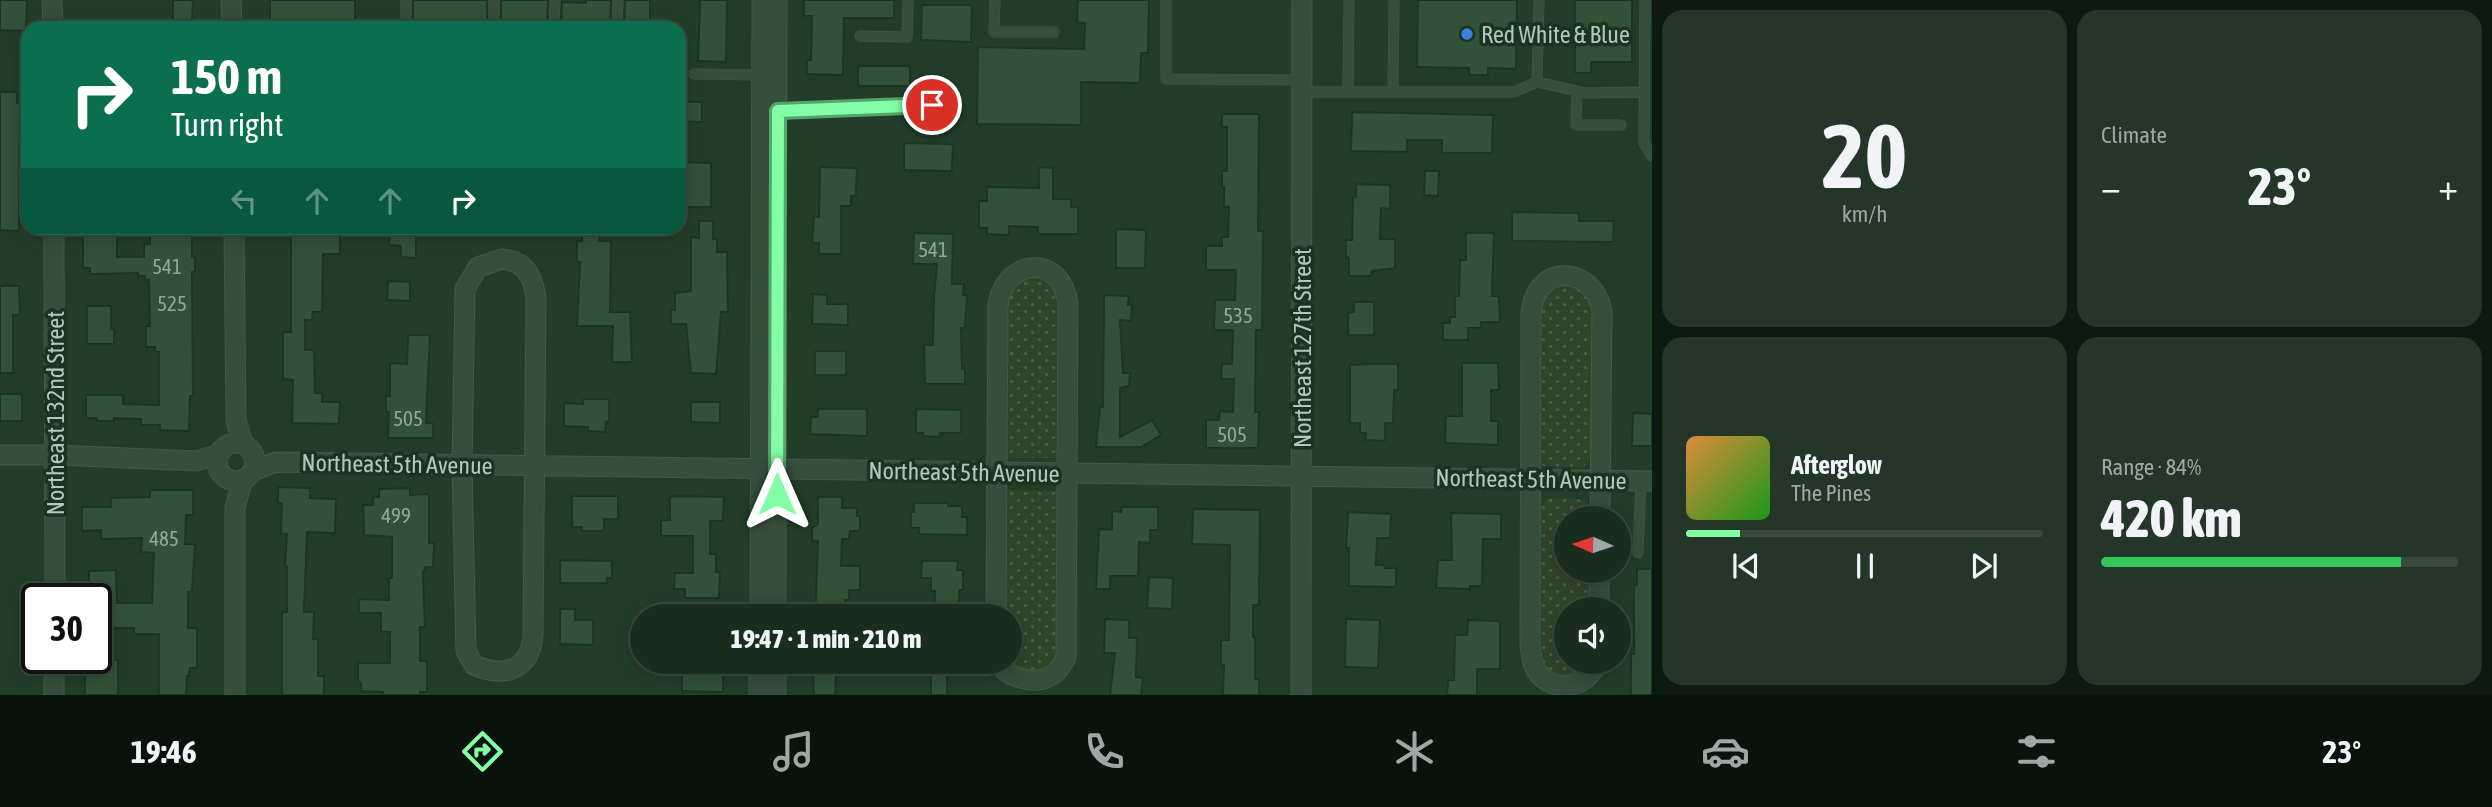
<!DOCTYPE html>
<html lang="en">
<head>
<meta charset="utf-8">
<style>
	body { margin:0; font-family:"Asap Condensed",sans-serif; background:#233628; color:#f1f3f6; height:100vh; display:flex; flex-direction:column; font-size:26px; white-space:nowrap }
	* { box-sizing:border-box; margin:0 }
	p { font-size:23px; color:#9fa8a4 }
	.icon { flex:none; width:38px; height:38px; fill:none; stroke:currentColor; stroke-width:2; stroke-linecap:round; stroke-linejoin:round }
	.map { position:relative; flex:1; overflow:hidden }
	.drawer { display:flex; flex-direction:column; gap:10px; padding:10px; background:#0e1911; width:840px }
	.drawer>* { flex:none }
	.guide { position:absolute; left:21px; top:21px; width:665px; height:214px; border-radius:21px; box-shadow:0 4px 18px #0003,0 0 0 2px #384a3d; background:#0b6e4f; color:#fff; overflow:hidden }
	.needle { width:46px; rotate:273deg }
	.fabs { position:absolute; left:1554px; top:506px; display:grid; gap:14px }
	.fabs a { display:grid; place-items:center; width:77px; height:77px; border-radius:50%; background:#1a2e1f; box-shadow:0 4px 18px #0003,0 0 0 2px #384a3d; font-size:35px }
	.speed { position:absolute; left:21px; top:583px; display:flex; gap:14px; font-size:35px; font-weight:700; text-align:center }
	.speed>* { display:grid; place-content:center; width:91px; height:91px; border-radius:50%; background:#1a2e1f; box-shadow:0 4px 18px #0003,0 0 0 2px #384a3d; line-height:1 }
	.speed .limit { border:4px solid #111; border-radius:10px; background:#fff; color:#111 }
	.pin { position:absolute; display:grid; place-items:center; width:60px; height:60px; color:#fff; margin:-30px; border:4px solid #fff; border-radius:50%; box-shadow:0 2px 7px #0007 }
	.me { position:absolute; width:77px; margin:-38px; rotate:0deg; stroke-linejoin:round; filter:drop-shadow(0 0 5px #0008) }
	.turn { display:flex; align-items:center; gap:24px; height:147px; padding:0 35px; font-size:32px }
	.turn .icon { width:91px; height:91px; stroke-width:2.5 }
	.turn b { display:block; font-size:49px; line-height:60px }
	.lanes { display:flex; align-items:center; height:66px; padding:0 35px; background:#0003; justify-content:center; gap:35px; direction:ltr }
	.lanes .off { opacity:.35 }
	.big { font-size:52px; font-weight:800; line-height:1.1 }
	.drawer .tile { flex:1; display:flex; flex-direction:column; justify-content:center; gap:10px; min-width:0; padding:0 24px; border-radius:21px; background:#233628 }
	.drawer .dial { align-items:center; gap:0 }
	.dial b { font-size:91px; line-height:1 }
	.song { display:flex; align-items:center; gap:21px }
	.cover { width:84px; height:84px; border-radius:10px; background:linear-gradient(135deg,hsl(30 70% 55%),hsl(120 70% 35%)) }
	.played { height:7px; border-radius:4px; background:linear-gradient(90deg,#83fda6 15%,#384a3d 15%) }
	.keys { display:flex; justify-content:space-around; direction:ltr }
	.heat { display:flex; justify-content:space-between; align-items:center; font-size:38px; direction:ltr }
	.charge { height:10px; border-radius:5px; background:linear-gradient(90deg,#34c759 84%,#384a3d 0) }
	.drawer .tiles { flex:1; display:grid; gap:10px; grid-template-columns:repeat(2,1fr) }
	.trip { position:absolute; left:630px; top:604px; width:392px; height:70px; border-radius:35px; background:#1a2e1f; box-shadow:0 4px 18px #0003,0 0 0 2px #384a3d; font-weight:800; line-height:70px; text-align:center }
	.menu { display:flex; height:112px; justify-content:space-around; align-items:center; background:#0a120c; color:#9fa8a4 }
	.menu .icon { width:49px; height:49px }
	.menu .on { color:#83fda6 }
	.menu b { font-size:32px; color:#f1f3f6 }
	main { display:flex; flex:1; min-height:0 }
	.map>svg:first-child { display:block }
	.grass { fill:url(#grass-dots) }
	.building { fill:#315239; stroke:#1d3524; stroke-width:2 }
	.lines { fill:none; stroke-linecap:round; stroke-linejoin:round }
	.lane-casing { stroke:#425a49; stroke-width:11 }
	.street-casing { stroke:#425a49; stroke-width:21 }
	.lane { stroke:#364e3c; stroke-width:10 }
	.street { stroke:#364e3c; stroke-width:19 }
	.route-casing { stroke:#55a46c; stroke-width:18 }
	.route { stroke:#83fda6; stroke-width:12 }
	.shop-dot { fill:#3f7fe0; stroke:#1b3322; stroke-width:2.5 }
	.labels { text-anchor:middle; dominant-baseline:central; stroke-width:7; stroke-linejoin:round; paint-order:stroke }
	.number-label { font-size:21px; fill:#90aa98 }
	.poi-label { font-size:24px; fill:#b2c9b9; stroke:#1b3322; text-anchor:start }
	.street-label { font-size:24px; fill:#b2c9b9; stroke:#1b3322 }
</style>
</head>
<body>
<main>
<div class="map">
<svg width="1652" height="695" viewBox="0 0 1652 695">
	<defs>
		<pattern id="grass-dots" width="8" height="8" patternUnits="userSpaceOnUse" patternTransform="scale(1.75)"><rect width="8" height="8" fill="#2f452a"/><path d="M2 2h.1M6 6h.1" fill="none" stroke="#4b5e47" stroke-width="1.8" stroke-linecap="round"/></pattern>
	</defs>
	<rect width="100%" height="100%" fill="#223e29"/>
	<!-- grass -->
	<path class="grass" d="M1043,277L1061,295L1059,458H1007L1003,305L1019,279Z
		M1571,283L1595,304L1591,460L1583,467L1543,466L1540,462L1537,311L1548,288Z
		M1005,490L1060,491L1062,651L1051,671L1021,673L1010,662V616H1001Z
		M1548,498C1570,499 1589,493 1595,518H1566V570L1595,571L1594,609H1566V662H1591L1578,677L1551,676L1539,659L1537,509Z"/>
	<!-- building -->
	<path class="building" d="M0,0H27L26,31L0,30Z
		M173,0H193L192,21H173Z
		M270,0H355V28H270Z
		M413,0H487V28H413Z
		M501,0H548L547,28H521V22H501Z
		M586,0H611L610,28H561L562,2L586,3Z
		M625,0H650V28H624Z
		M700,0H727L726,62L698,61Z
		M804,0H894V18H844L843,75L807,74V60H811L812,16H804Z
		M1078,0H1149L1148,53H1141L1140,83L1081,82V125L977,124L978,47L1084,49L1085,23L1077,22Z
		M1418,0H1517L1516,69L1488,68V75H1469V68L1417,67Z
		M1575,0H1632V62H1591V73H1575Z
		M922,5H972L971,42L921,40Z
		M858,66H910V86H858Z
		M0,92H17V103H20L19,231L0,230Z
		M679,102H702V122L679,121Z
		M1352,112L1493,115L1492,153H1442V140H1407V152L1351,151Z
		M1222,114H1259L1258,231H1263L1262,330H1256L1255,412H1259L1258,448H1206V420H1219L1220,411L1233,412L1234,379H1221L1222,364H1232L1233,330H1214L1215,300H1235L1236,270H1206V246H1222V237H1228L1229,207H1224V187H1222V171H1227V127H1222Z
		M904,143L953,144L952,171L904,170Z
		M679,162L711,163V207H679Z
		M820,167L857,168L856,196H851V206H841V254H819V243H812L814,216L819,217Z
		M1039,167L1053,168V199H1071V207H1078V234H1038V227L1009,226V235L987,234V228H979V201H987V187L1039,188Z
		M1425,171H1439L1438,196L1424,195Z
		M1356,184L1390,185V209L1381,208L1380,239H1395V268L1372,271L1371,276H1349V258L1346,257V240H1352L1353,197H1356Z
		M1512,212L1579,213V221H1614L1613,242L1512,241Z
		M699,221H713V239H717V252H727L728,312H721L716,374L691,373L686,324H671V310H675V293L691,291V237L699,238Z
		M83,228H117V257H144V244H150V228H192V257H195V272H192L193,396H190L189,431L160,430V425H141V419L114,418V421H97V418H86V395H123V404L159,405V352H155V347H146V326H150L149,280H145V276H138V273L90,274V268H83Z
		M295,228H340V254H323L322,312H313L312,320H305V350H314L315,393H322V402H340L339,424L292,423L293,380L283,379V332H291V234H295Z
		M390,228H416V258L401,257V246L389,245Z
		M582,228H595V231L600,230L599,241H611L610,312H630L632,362H612L613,326H577L580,262H577V241H582Z
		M1116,229L1146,230L1145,268H1116Z
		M914,233L953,234L952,284H964L963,295H967L965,328H961L962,369L965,368V384H925L924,345H933L934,296L937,264H913Z
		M1466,233H1494L1492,296H1499L1500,322H1481V328H1468V340H1443V323H1450V317H1455V296H1459L1460,260H1466Z
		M388,281L410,282V301L387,300Z
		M0,286H19L20,315H13V373H0Z
		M813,294L827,295V304H848V325L812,324Z
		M1104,295L1129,296L1128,305H1132L1131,321L1120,320L1123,373H1130L1129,386L1120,388V437L1152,420L1161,435L1141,447H1096L1100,406L1103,407Z
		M1354,302H1374V335H1348V313L1354,312Z
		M87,306H111V329H114V344H87Z
		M408,335H430L426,423H433V438H388L389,412H386V396H390V363L407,364Z
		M815,351H846V375H815Z
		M1462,363H1498L1499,390H1491V421H1498V445L1445,443L1446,416H1462Z
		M1369,364H1398V390H1394L1393,423H1385V441L1365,440L1366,433H1360V423H1350V365Z
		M0,394H22V421H0Z
		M583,399H609V421L606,422L605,432L588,431V427L564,426V403L583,404Z
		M691,402H720V423L691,422Z
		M818,409H867V436L810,434L811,417H818Z
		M916,409L961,410V433H940L939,437L923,436V433H916Z
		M1633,413L1652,414V446H1632Z
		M278,487L310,488V498L336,499L335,533L307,532L304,612H314L313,639H318V676H324V695H282V612H287V566H285L287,534H281L282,503H278Z
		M410,488V495L429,494V543H434L433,567H425V571H423L425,627H420V661H427V692H420V695H383V692L361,691V683L358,682V663H390V632H381V613H359V599L389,600V578H392V537L364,535L363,505H373V497H379V489Z
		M150,490H193V515H186L185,544H195L192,592H188V628H197V668H190L189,676H187L186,695H159V634H134V628H96V598H89V571L116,570L117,603H152L154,553L141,552L142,538L101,539V530L82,531V507H111V498L150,497Z
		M572,496H618V519H604V531H582V527H572Z
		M679,496L724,497L723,521H710V554H716V572H720L719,598H685V589H674L675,573H693V536H661V520H670V497Z
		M818,497H842V508H857V516H860V531H850L849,539H842L841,566H860V590H849V600H845L844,616H815L818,541H812V528L818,524Z
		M914,503H948V506H962V517H967V535L919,534V528H911V512H914Z
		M1122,507H1158V530H1150V543L1139,542L1138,576H1110V589H1096L1099,529L1112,530V511L1121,512Z
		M1193,509L1260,510L1259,605H1253V637H1255V679H1259V695H1223L1224,665H1221V640H1229L1230,545L1192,544Z
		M1348,512L1391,514L1390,538H1377L1376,565H1384L1385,568H1396V587L1349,586V548H1346Z
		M1451,513L1501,514V539H1483L1482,586H1470V589L1436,588L1438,560H1452Z
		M560,560L612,561V578H607V583H560Z
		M922,561H958L957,570H963V590H959V616H935V591H931V578H921Z
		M1637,569H1652V695H1631V654H1634V585H1637Z
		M1149,577L1173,578L1172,609L1147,608Z
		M560,609H575V620H593V645L560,644Z
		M1105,619L1129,620V638H1137L1136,677L1143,678L1141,695H1110L1115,653H1104Z
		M1346,619L1380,620L1378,668L1345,667Z
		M1468,620L1500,621V669H1477V695H1447L1448,680H1454L1455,635H1467Z
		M91,660H118V695H85V666H91Z
		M682,671L723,672V692L682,691Z
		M813,673H836L835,695H814Z
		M931,673H947V695H931Z"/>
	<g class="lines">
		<defs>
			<path id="lane" d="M494,0V28
				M995,0L994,32H1054
				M1166,0V79L1302,80
				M1539,0L1537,82L1585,93L1645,92
				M1645,0L1644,143L1652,156
				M406,28V0
				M554,28L555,0
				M617,28L618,0
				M860,36L907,37L908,0
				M694,74L761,75
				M1302,92H1514L1537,82
				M1348,92L1349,0
				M1393,92L1394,0
				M1577,92L1576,125H1621
				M775,111L932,105
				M1638,553L1641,481"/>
			<path id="street" d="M52,0L53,28
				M231,0L232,28
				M54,228L55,598
				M234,228L236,420L243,444
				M502,259C526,261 534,278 536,300L533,635C530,671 504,678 474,665L466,651L462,466L465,289L478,267Z
				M217 462a19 19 0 1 1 38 0a19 19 0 1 1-38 0Z
				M0,455H56L196,461L217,455
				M253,471L276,462L1652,481
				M1599,609V570
				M760,616L762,0
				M776,616L777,0
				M996,616L998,304C1007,256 1062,255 1068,304L1066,658C1062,664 1059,671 1052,675C1035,686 1007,678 998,662
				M1597,662C1588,689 1552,695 1536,670C1531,662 1531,652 1530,643L1531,313C1536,262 1593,265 1602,311L1600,518
				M54,695V658
				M235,695V507L243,479
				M759,695V662
				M776,695V662
				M1301,695L1302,0"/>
		</defs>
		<!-- lane casing -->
		<use href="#lane" class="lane-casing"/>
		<!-- street casing -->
		<use href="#street" class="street-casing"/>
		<!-- lane -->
		<use href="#lane" class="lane"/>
		<!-- street -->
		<use href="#street" class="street"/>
	</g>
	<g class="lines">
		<defs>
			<path id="route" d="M777,494L778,111L932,105"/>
		</defs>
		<!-- route casing -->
		<use href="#route" class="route-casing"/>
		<!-- route -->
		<use href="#route" class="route"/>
	</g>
	<!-- markers -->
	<circle class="shop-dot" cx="1467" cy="34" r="7"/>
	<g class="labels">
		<!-- number labels -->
		<g class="number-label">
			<text x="933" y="249">541</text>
			<text x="167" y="266">541</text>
			<text x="172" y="303">525</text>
			<text x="1238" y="315">535</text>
			<text x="408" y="418">505</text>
			<text x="1232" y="434">505</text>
			<text x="396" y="515">499</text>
			<text x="164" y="538">485</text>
		</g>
		<!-- poi labels -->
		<g class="poi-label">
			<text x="1481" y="34">Red White &amp; Blue</text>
		</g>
		<!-- street labels -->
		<g class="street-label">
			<text transform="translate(1302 348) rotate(-90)">Northeast 127th Street</text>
			<text transform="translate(55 413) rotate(-90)">Northeast 132nd Street</text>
			<text transform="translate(397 464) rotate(1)">Northeast 5th Avenue</text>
			<text transform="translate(964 472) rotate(1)">Northeast 5th Avenue</text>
			<text transform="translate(1531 479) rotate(1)">Northeast 5th Avenue</text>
		</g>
	</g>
</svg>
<div class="fabs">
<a><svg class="needle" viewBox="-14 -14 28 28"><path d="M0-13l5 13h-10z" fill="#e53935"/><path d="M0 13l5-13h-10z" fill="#9fa8a4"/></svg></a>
<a><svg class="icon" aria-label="sound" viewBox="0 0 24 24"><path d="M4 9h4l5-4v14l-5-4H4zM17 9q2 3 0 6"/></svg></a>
</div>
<div class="speed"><div class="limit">30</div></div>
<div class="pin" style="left:932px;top:105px;background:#d93025"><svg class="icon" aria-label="arrive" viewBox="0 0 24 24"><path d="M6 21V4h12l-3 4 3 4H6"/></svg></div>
<svg class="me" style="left:777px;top:494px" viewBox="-20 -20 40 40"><path d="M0-17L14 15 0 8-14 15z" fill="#83fda6" stroke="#fff" stroke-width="4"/></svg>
<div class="trip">19:47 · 1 min · 210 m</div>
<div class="guide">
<div class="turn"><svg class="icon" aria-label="right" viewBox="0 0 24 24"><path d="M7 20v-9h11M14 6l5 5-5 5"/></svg><div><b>150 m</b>Turn right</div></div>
<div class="lanes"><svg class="icon off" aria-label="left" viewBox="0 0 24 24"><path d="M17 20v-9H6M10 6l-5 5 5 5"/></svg><svg class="icon off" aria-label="ahead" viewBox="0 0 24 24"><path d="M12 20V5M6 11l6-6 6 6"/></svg><svg class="icon off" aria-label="ahead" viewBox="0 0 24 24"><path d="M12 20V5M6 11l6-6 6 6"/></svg><svg class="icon" aria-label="right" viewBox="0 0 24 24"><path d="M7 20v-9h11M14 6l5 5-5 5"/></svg></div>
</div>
</div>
<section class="drawer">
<div class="tiles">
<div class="tile dial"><b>20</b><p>km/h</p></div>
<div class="tile"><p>Climate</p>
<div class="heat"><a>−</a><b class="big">23°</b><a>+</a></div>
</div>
<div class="tile">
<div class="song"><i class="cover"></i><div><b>Afterglow</b><p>The Pines</p></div></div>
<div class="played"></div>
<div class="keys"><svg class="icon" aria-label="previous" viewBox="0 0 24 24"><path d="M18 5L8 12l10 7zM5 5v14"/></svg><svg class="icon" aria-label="pause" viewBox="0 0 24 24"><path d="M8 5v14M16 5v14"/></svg><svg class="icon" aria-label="next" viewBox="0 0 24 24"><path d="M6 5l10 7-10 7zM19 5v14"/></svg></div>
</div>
<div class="tile"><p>Range · 84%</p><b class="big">420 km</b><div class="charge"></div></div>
</div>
</section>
</main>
<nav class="menu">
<b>19:46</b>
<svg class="icon on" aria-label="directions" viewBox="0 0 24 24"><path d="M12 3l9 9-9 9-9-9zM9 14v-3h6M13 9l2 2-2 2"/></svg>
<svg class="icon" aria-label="music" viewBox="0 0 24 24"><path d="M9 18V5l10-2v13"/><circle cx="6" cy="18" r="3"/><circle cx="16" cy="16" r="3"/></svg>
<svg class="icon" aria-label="phone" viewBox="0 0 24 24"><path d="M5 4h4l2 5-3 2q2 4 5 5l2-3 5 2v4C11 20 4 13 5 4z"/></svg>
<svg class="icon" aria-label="climate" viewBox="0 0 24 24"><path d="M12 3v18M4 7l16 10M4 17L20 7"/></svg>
<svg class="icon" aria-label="car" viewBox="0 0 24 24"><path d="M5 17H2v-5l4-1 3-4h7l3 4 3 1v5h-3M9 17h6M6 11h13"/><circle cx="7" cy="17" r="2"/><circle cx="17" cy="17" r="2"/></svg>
<svg class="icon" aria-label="filters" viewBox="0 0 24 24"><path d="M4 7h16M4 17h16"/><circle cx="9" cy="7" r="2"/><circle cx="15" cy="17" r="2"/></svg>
<b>23°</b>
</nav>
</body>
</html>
